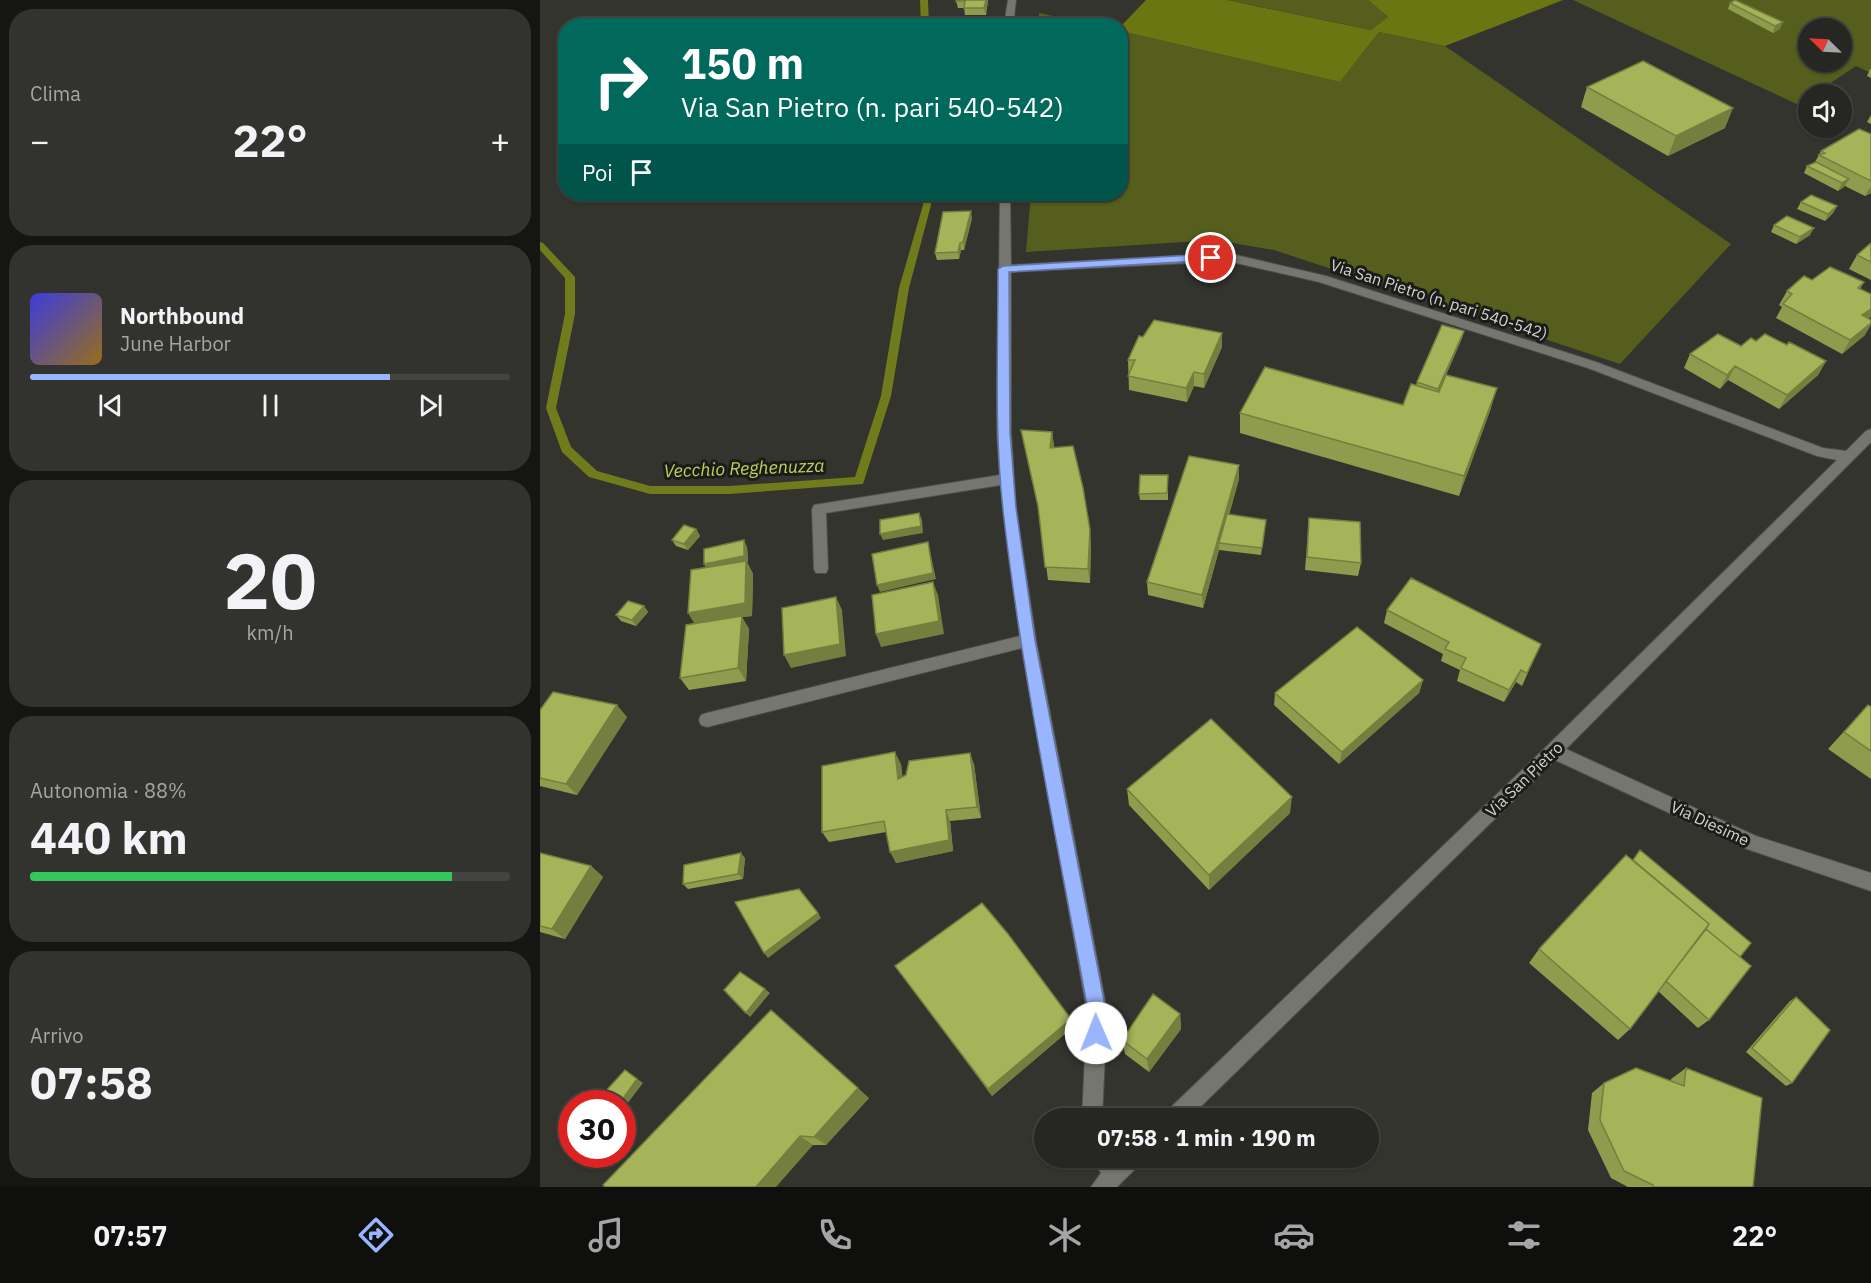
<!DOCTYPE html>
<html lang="it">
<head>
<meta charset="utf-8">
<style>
	body { margin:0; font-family:"IBM Plex Sans",sans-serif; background:#32332f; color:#f1f3f6; height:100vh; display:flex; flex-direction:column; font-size:22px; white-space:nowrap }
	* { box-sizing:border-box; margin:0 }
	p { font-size:20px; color:#a4a5a5 }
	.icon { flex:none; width:33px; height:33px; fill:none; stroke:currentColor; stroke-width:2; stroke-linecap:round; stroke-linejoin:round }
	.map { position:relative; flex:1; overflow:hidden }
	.side { display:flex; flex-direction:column; gap:9px; padding:9px; background:#151513; width:540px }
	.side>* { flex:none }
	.banner { position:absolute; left:18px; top:18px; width:570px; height:183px; border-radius:24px; box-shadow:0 2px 4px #0004,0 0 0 2px #424440; background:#00695c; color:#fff; overflow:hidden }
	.needle { width:39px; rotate:294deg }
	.controls { position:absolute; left:1258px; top:18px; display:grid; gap:12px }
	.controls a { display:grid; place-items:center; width:54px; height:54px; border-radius:50%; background:#262722; box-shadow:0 2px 4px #0004,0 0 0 2px #424440; font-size:30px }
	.speed { position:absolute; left:18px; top:1090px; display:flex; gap:12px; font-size:30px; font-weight:700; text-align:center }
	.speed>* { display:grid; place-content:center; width:78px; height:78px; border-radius:50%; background:#262722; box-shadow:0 2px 4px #0004,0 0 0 2px #424440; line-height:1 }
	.speed .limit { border:9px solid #d22; background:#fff; color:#111 }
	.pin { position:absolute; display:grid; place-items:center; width:51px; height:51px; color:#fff; margin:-26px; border:3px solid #fff; border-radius:50%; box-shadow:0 2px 6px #0007 }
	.me { position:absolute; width:66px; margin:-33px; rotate:359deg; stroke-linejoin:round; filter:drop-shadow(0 0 4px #0008) }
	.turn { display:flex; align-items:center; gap:21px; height:126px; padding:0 24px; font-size:27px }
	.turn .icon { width:78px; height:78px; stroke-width:2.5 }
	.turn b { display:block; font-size:42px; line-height:51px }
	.then { display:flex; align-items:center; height:57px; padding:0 24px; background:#0003; gap:12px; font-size:22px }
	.big { font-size:45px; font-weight:700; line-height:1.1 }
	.side .widget { flex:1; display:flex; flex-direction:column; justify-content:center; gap:9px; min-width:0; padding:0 21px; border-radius:24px; background:#32332f }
	.side .dial { align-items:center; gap:0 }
	.dial b { font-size:78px; line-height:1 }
	.song { display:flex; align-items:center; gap:18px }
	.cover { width:72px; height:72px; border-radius:9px; background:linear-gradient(135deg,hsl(240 70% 55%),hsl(40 70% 35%)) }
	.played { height:6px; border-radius:3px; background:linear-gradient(90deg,#98b5fd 75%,#424440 75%) }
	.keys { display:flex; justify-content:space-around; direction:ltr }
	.heat { display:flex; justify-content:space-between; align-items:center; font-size:33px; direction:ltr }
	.charge { height:9px; border-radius:4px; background:linear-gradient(90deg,#34c759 88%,#424440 0) }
	.trip { position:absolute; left:494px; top:1108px; width:345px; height:60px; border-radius:30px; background:#262722; box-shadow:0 2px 4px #0004,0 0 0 2px #424440; font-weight:700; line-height:60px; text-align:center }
	.dock { display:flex; height:96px; justify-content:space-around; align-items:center; background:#0f100e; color:#a4a5a5 }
	.dock .icon { width:42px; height:42px }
	.dock .active { color:#98b5fd }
	.dock b { font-size:27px; color:#f1f3f6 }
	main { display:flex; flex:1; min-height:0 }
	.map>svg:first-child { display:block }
	.green { fill:#555e1c; fill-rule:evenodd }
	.forest { fill:#6a7612 }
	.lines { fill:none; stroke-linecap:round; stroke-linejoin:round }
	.stream { fill:#707c1b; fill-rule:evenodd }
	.minor-casing { stroke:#4e4f4b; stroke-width:2 }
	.minor { fill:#757670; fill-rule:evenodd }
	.wall { fill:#8f9b4d }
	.shaded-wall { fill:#747e3e }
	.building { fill:#a6b459; stroke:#747e3e; stroke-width:1.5 }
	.route { fill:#98b5fd; stroke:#6376a4; stroke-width:1.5 }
	.labels { text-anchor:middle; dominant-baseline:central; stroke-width:6; stroke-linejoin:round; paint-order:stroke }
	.street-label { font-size:16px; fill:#d2d3cf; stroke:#1b1b19 }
	.water-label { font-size:18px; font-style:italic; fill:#bfd057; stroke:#1b1b19 }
</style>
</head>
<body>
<main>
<section class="side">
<div class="widget"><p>Clima</p>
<div class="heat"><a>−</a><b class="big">22°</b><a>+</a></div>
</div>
<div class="widget">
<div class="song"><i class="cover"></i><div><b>Northbound</b><p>June Harbor</p></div></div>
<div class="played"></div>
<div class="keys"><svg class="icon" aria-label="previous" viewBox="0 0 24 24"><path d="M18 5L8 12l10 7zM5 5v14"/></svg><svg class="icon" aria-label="pause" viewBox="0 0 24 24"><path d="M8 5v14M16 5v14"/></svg><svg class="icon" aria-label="next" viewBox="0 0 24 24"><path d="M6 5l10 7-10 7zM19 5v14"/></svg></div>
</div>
<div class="widget dial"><b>20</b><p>km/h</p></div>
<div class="widget"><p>Autonomia · 88%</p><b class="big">440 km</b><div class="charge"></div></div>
<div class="widget"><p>Arrivo</p><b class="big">07:58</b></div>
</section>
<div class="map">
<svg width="1331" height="1187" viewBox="0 0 1331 1187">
	<rect width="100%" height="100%" fill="#33342e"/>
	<!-- green -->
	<path class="green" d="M687,0H828L848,17L832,30Z
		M1033,0H1331V73L1316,66L1274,94H1269V98L1259,105ZM1269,28H1302V62H1269Z
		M499,13L555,25H499Z
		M581,31L800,82L839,32L905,46L1191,244L1080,364L734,250L675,240L486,252L491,194H580Z"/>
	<!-- forest -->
	<path class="forest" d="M606,0H687L831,30L848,17L828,0H1023L905,46L839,32L800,82L581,31V26Z"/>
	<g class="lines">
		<!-- stream -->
		<path class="stream" d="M380,0H388L389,26H381Z
			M383,194H391V205L369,288L351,396L323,484L189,494H110L49,477L22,452L6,408L25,314V278L0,250V242L3,243L35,277V314L16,408L31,447L57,471L110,486H189L315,477L341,396L359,288L383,205Z"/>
		<defs>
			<path id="minor" d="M468,0H476L473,26H464Z
				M460,194H470L471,265L671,254L696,255L786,276L1056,362L1283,448L1306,451L1326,431L1331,429V442L1026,749L1216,836L1331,873V891L1207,849L1015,760L648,1119H623L626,1112L1007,746L1297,460L1277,456L1048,368L779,282L696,263L671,262L471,272V432L476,508L496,640L567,1011L562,1119H542L547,1011L482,648L167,727L161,725L159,720L161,715L167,713L480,636L461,485L286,513L288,569L286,573H276L274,569L272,509L274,505L460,475L457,432Z
				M552,1158H602L599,1165L577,1187H551L561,1173Z"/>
		</defs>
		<!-- minor casing -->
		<use href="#minor" class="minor-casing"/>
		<!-- minor -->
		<use href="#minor" class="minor"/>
	</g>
	<!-- wall -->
	<path class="wall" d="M448,0L446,15H425L424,8H418L416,1Z
		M1195,0L1240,29L1233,33L1188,9L1190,3Z
		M1269,34V49L1256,43L1259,36Z
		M1330,69H1331V78L1327,76Z
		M1047,87L1185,128L1128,156L1041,107Z
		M1267,90L1297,94H1269V110L1259,105Z
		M1331,115V124L1327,122Z
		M1331,134V193L1325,196L1305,186L1298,191L1264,173L1267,166L1275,162L1281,151Z
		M1261,202L1297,206L1293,213L1285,221L1257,209Z
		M432,218L424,250H421L419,259L397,260L395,253Z
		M1234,225L1270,235L1256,244L1231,232Z
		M1331,243V280L1309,269L1317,255Z
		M1272,280L1324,282L1320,289L1329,319L1325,335L1302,354L1236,318L1242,307L1239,305L1247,291Z
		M924,331L922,338L906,375L951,408L919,496L700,433V413L863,405L876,386L877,382Z
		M1216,341L1247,345L1286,361L1278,375L1239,409L1188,380L1180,389L1144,368L1150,354L1201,346Z
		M682,347L664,388L654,386L647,402L589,390L588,360Z
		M481,430L512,432L514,447L551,543L550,583L508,580L499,511Z
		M699,479L689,515L726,520L721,555L679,550L663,608L608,595L607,582Z
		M628,482V500H600L599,494Z
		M769,518L821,563L818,576L765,570Z
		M156,529L160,536L148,550L136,546L132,540Z
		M207,547L208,562H207L213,574L212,616L202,617L209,629L206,681L149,690L140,678L155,623L166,567L164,564Z
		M104,606L108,612L96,626L81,621L76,615Z
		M847,610L1001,644L982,686L976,682L964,702L917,681L920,670L901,661L903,654L844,623Z
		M883,680L879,693L799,764L734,705L735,693Z
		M1328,705L1331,706V779L1288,749Z
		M0,710L87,717L37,795L0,786Z
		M361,764L362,777L434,764L441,818L410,821L413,851L356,863L346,832L289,842L282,832Z
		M587,789L750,813L669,890L589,805Z
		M0,853L51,866L63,877L25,939L0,932Z
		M205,858L203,879L148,889L143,884Z
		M999,949L1200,957L1169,1020L1158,1028L1118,991L1090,1029L1078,1040L989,963Z
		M355,966L531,1019L533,1027L452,1096Z
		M1256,997L1252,1083L1246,1086L1206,1052L1250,1001Z
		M640,1014L641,1029L609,1072L585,1054L582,1040Z
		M1146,1068L1213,1187H1088L1071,1178L1048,1130L1052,1093L1064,1083L1131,1081V1079Z
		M329,1098L286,1145H273L65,1187Z"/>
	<!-- shaded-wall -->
	<path class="shaded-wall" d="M446,0H448L446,15L444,8Z
		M1243,22L1240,29L1233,33L1235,26Z
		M1307,51L1304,58L1302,59V54Z
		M1193,108L1185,128L1128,156L1136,136Z
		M1309,179L1305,186L1298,191L1302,183Z
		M1331,186V193L1325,196Z
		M1297,206L1293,213L1285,221L1288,214Z
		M431,211L432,218L424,250L423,242Z
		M1274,228L1270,235L1256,244L1260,237Z
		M420,243L421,250L419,259L418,252Z
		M1331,309V317L1313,329L1322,315Z
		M1331,323V325L1325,335L1302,354L1310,340Z
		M924,331L922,338L897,396L898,389Z
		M682,333V347L664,388V374Z
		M1286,361L1278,375L1239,409L1247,395Z
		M1195,366L1188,380L1180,389L1187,375Z
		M654,372V386L647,402L646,388Z
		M957,388L951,408L919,496L924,476Z
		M512,432L514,446L512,461L510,448Z
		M699,465V479L681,543H679V550L663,608L662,595Z
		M379,513L382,520L383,533L343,540L340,534Z
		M156,529L160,536L148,550L144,544Z
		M550,530L551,543L550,583L548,569Z
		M204,540L207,547L208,562H207L213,574L212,616L202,617L209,629L206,681L198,668L156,626L148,613L168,571L164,564Z
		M388,542L396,579L340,592L337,585Z
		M393,582L398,595L404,634L341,647L336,634Z
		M296,597L302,610L306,656L251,668L244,655Z
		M104,606L108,612L96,626L92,620Z
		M981,670L976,682L964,702L969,690Z
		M883,680L879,693L799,764L802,752Z
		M77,705L87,717L37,795L26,784Z
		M355,752L361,764L364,790L358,779Z
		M430,753L434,764L441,818L437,807Z
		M752,797L750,813L669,890V875Z
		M406,810L410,821L413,851L356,863L350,852Z
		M201,853L205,858L203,879L198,874Z
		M51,866L63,877L25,939L12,929Z
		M278,913L281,918L228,958L224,953Z
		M225,989L230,993L210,1017L206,1013Z
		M640,1014L641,1029L609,1072L607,1059Z
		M531,1019L533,1027L452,1096L448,1089Z
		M85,1070L103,1083L84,1108L82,1107V1104H79Z
		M318,1088L329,1098L286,1145L274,1137Z
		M260,1136L273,1145L236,1187H216Z"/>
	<!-- building -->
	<path class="building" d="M417,0H446L444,8H424L425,1H416Z
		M1195,0L1243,22L1235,26L1190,3Z
		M1266,33L1269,34V41L1259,36Z
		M1302,49L1307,51L1302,54Z
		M1103,61L1193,108L1136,136L1047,87Z
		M1278,86L1297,94H1269L1274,93L1267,90Z
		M1269,95V102L1262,98Z
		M1319,129L1331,134V181L1279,155L1285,153L1281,151Z
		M1276,162L1309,179L1302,183L1267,166Z
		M1271,195L1297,206L1288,214L1261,202Z
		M431,211L423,242L420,243L418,252L395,253L403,212Z
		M1247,216L1274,228L1260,237L1234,225Z
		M1331,243V262L1317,255Z
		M1290,267L1324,282L1318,288L1331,294V309L1322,315L1331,320V323L1310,340L1243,304L1252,294L1247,291L1264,276L1272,280Z
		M614,320L682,333L664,374L654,372L646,388L588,376L595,360H588L599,336L603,337Z
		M902,325L924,331L898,389L877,382Z
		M1178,334L1201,346L1211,338L1216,341L1225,334L1247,345L1249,342L1286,361L1247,395L1195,366L1187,375L1150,354Z
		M725,367L863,405L871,384L899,392L906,375L957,388L924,476L700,413Z
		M481,430L512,432L510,448L533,446L543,488L550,530L548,569L505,567L498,506Z
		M649,456L699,465L662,595L607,582Z
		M600,475H628L627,493L599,494Z
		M379,513L381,526L340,534V520Z
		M687,514L726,520L722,548L679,543Z
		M769,518L820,522L821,563L767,557Z
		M144,525L156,529L144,544L132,540Z
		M204,540V556L164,564V549Z
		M388,542L393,573L337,585L332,554Z
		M206,561L205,603L148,613L151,570Z
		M871,578L1001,644L987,673L981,670L969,690L921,668L926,658L905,649L909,642L847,610Z
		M393,582L399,621L336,634L332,595Z
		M296,597L300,644L244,655L242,608Z
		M88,601L104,606L92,620L76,615Z
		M202,616L198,668L140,678L146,625Z
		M817,627L883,680L802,752L735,693Z
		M13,692L77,705L26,784L0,778V710Z
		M1328,705L1331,707V751L1304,732Z
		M671,719L752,797L669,875L587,789Z
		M355,752L358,779L366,775L369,761L430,753L437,807L406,810L409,840L350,852L344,821L282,832V766Z
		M1100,850L1211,943L1200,957L1166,929L1169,924L1093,860Z
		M0,853L51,866L12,929L0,926Z
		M201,853L198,874L143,884L144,865Z
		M1086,855L1169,924L1090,1029L999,949Z
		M259,889L278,913L224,953L195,902Z
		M442,903L468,934L531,1019L448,1089L355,966Z
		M1166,929L1211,966L1169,1020L1126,981Z
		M200,972L225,989L206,1013L184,990Z
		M613,994L640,1014L607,1059L582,1040Z
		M1256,997L1290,1030L1252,1083L1212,1048Z
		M231,1010L318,1088L274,1137L260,1136L216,1187H65L63,1185Z
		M1096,1068L1144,1086L1146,1068L1222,1098L1213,1187H1113V1185L1084,1171L1060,1120L1064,1083Z
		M85,1070L97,1079L79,1104H77L64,1093Z"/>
	<!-- route -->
	<path class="route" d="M671,254L677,258L675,260L469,272L470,432L476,508L495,640L566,1011L562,1039L556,1041L550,1039L547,1033L548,1011C518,845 482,678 463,510C454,430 458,349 458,269L463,266Z"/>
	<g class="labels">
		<!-- street labels -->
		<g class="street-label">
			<text transform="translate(899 299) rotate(18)">Via San Pietro (n. pari 540-542)</text>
			<text transform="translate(984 779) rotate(-44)">Via San Pietro</text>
			<text transform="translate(1170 823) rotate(25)">Via Diesime</text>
		</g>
		<!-- water labels -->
		<g class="water-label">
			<text transform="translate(204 468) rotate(-2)">Vecchio Reghenuzza</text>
		</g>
	</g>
</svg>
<div class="controls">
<a><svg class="needle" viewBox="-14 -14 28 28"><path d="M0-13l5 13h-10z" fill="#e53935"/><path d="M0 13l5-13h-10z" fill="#a4a5a5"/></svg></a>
<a><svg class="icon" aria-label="sound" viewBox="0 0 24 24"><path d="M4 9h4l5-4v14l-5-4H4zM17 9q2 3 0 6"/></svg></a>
</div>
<div class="speed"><div class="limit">30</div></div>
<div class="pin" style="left:671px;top:258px;background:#d93025"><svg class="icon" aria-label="arrive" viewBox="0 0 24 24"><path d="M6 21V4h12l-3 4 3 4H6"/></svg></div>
<svg class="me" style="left:556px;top:1033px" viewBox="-20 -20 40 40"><circle r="19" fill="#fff"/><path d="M0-13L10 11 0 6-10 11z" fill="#98b5fd"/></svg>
<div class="trip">07:58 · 1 min · 190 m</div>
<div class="banner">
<div class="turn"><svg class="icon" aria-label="right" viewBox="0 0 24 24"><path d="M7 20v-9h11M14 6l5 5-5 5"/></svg><div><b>150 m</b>Via San Pietro (n. pari 540-542)</div></div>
<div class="then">Poi<svg class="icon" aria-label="arrive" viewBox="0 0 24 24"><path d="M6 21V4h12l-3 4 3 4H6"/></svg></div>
</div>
</div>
</main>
<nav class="dock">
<b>07:57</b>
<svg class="icon active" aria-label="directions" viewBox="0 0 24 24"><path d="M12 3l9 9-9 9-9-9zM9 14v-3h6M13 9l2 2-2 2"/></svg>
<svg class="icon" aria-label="music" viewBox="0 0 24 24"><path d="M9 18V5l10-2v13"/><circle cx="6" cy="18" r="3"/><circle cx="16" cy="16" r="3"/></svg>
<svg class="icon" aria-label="phone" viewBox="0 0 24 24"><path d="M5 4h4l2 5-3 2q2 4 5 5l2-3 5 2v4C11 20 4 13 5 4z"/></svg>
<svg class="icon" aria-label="climate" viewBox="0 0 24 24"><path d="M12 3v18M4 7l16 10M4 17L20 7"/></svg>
<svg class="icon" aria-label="car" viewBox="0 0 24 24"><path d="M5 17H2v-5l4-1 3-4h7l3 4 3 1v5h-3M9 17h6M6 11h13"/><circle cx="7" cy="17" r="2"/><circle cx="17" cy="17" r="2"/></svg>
<svg class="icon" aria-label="filters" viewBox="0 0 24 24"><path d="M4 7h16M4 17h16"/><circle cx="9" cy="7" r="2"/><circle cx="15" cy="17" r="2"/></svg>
<b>22°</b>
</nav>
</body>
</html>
